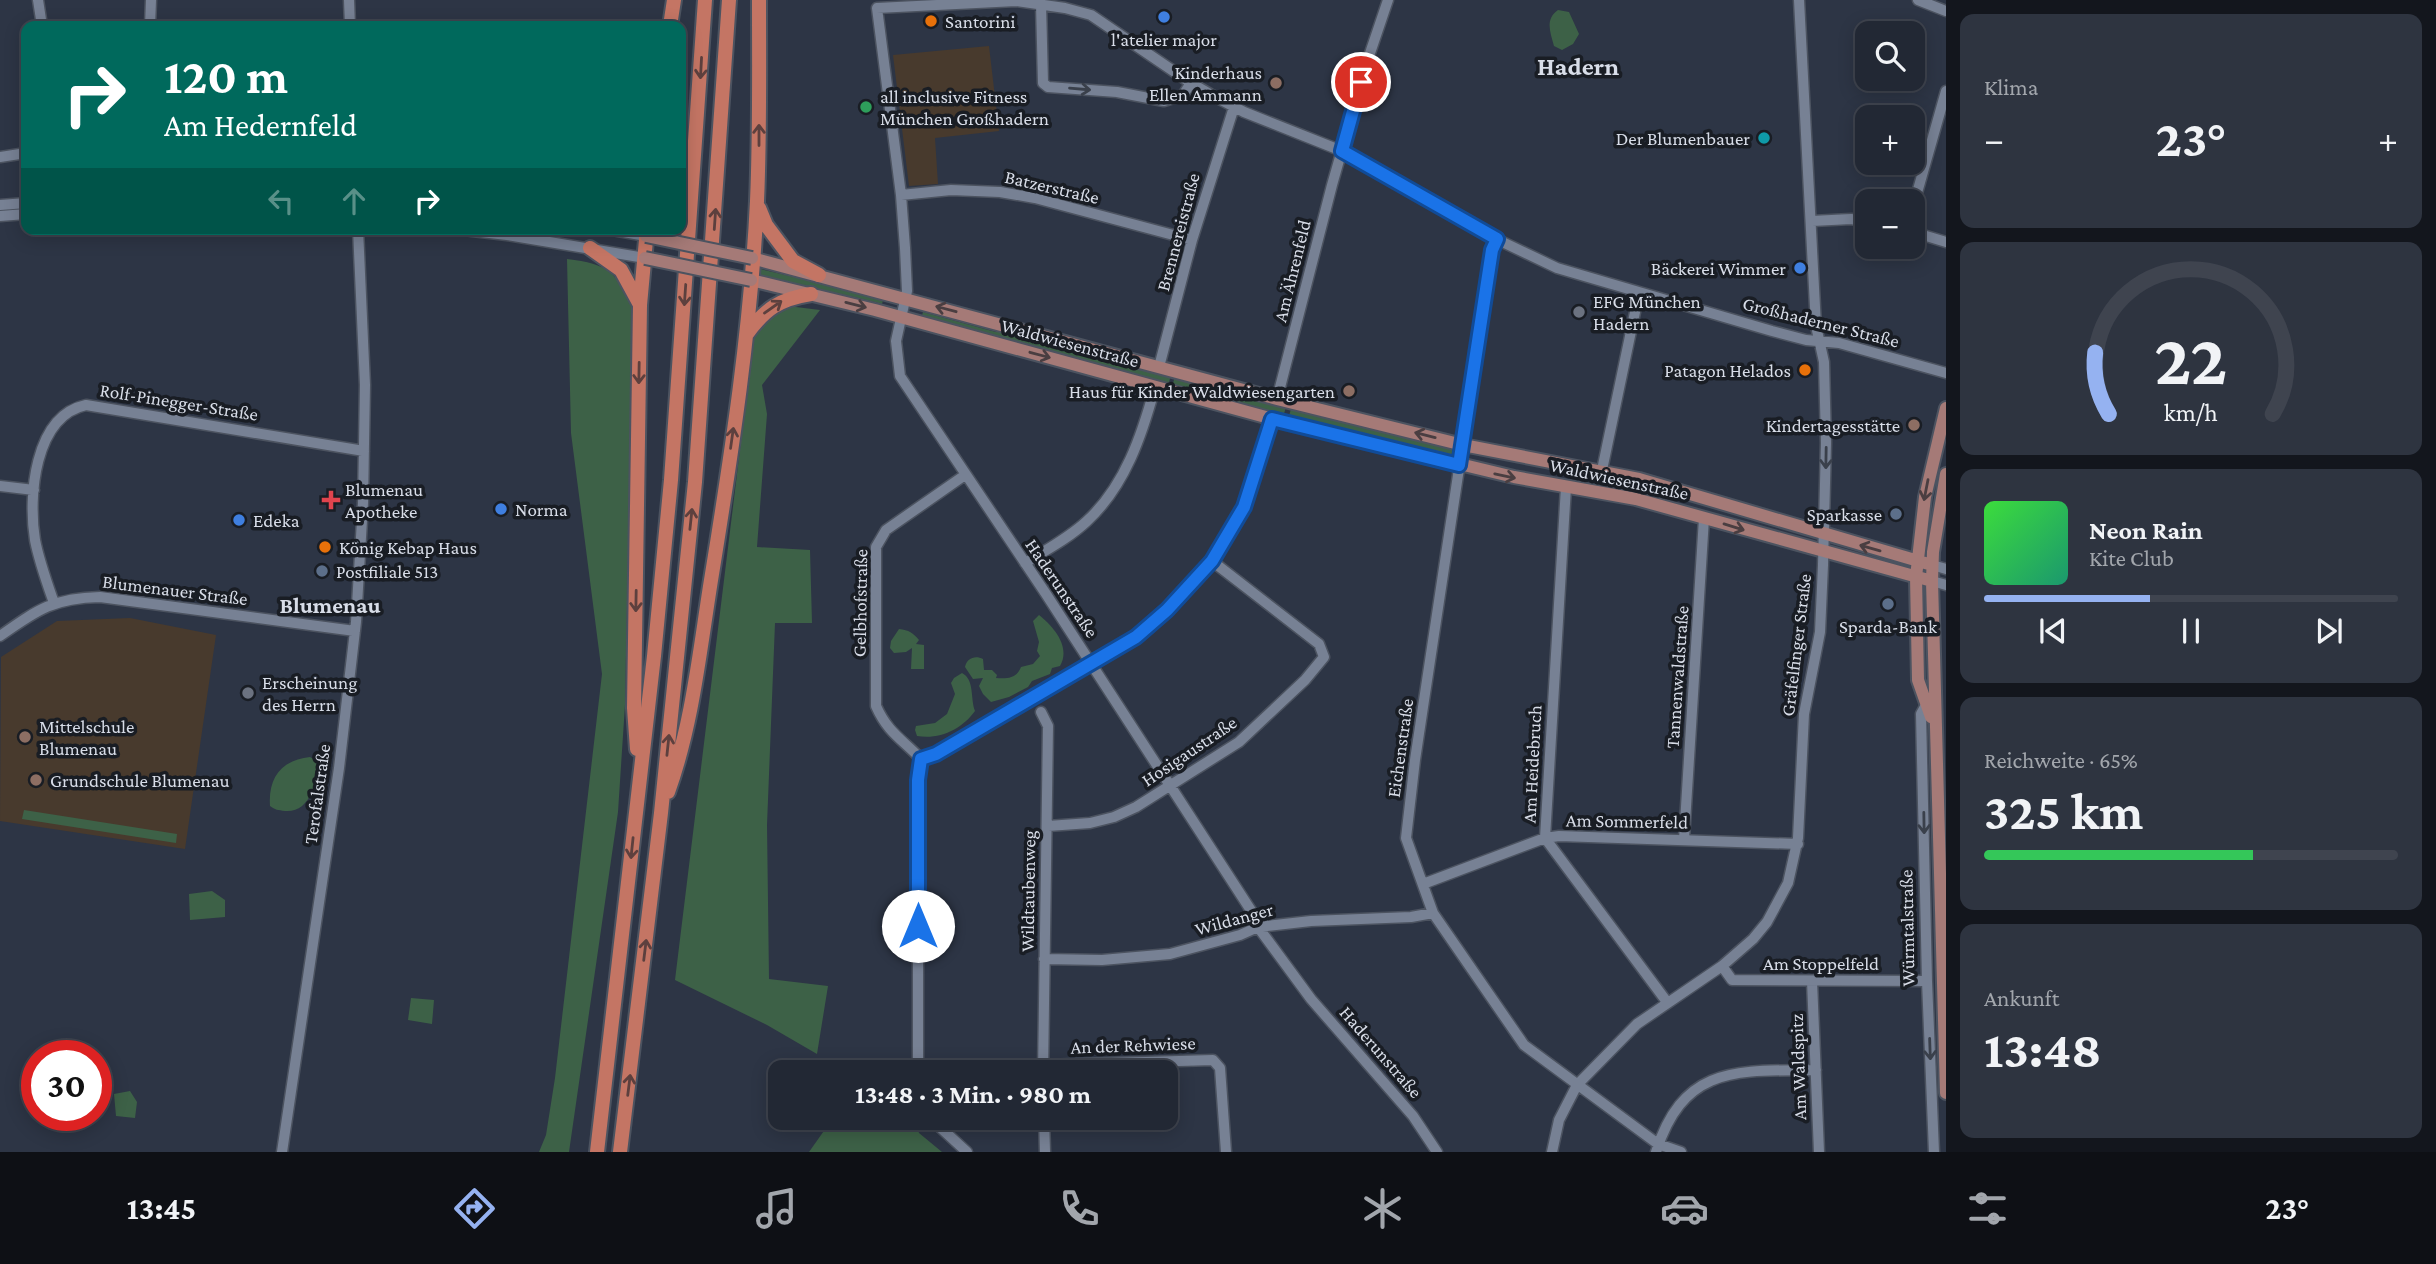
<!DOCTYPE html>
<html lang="de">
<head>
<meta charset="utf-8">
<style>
	body { margin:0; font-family:"Crimson Pro",serif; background:#2e3440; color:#f1f3f6; height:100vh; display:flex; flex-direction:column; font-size:26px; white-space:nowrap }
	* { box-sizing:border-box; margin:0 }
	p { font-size:23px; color:#a2a6ac }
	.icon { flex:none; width:38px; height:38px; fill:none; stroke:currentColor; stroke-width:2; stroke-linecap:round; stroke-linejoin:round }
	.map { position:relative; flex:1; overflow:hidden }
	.details { display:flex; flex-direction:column; gap:14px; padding:14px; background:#13161d; width:490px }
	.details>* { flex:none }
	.guide { position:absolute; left:21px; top:21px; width:665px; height:214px; border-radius:14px; box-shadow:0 4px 18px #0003,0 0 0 2px #3f444f; background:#00695c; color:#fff; overflow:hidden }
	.fabs { position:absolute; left:1855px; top:21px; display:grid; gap:14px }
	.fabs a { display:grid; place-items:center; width:70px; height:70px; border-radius:14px; background:#222834; box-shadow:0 4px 18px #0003,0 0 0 2px #3f444f; font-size:35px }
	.speed { position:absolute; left:21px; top:1040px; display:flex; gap:14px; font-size:35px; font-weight:700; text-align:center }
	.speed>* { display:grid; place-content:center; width:91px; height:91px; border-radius:50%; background:#222834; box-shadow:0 4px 18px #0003,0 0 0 2px #3f444f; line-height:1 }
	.speed .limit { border:10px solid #d22; background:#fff; color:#111 }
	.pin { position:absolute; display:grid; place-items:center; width:60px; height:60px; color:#fff; margin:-30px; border:4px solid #fff; border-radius:50%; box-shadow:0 2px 7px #0007 }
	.me { position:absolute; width:77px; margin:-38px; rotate:0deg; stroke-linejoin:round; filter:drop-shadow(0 0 5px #0008) }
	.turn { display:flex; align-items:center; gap:24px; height:147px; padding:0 28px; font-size:32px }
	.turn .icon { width:91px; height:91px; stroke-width:2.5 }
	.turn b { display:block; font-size:49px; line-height:60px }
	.lanes { display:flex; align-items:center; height:66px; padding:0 28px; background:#0003; justify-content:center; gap:35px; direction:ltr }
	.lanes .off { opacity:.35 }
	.big { font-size:52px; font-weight:700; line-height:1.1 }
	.details .widget { flex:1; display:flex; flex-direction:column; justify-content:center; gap:10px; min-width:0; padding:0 24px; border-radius:14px; background:#2e3440 }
	.details .dial { align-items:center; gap:0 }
	.dial svg { height:182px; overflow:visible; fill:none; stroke:#3f444f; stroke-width:7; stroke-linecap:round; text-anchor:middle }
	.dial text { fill:#f1f3f6; stroke:none }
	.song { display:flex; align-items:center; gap:21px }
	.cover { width:84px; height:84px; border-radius:10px; background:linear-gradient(135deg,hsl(120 70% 55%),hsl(160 70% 35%)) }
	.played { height:7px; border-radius:4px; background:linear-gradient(90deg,#95b2f1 40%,#3f444f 40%) }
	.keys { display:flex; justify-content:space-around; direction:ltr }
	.heat { display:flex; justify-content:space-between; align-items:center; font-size:38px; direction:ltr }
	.charge { height:10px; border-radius:5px; background:linear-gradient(90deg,#34c759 65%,#3f444f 0) }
	.trip { position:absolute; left:768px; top:1060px; width:410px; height:70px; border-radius:14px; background:#222834; box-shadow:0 4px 18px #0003,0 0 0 2px #3f444f; font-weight:700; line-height:70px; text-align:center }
	.menu { display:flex; height:112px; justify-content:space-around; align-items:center; background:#0e1015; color:#a2a6ac }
	.menu .icon { width:49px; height:49px }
	.menu .active { color:#95b2f1 }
	.menu b { font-size:32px; color:#f1f3f6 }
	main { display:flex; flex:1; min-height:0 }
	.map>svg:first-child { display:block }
	.education { fill:#483a2d }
	.green { fill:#3d6147 }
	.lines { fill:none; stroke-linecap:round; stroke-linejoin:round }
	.minor-casing { stroke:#4c5360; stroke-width:13 }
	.major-casing { stroke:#4c5360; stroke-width:16 }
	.highway-casing { stroke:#4c5360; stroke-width:18 }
	.minor { stroke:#778194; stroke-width:10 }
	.major { stroke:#a57a77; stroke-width:12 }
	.highway { stroke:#c47564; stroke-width:14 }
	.major-bridge-casing { stroke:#4c5360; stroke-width:16; stroke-linecap:butt }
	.major-bridge { stroke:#a57a77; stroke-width:12 }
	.oneway { stroke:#5d403e }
	.oneway2 { stroke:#3a404b }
	.oneway3 { stroke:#4a3e41 }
	.route-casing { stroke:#114b97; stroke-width:18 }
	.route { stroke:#1a73e8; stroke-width:12 }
	.shop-dot { fill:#3f7fe0; stroke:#191d24; stroke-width:2.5 }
	.food-dot { fill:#e8710a; stroke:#191d24; stroke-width:2.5 }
	.education-dot { fill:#8d6e63; stroke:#191d24; stroke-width:2.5 }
	.leisure-dot { fill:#2e9e5b; stroke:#191d24; stroke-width:2.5 }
	.culture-dot { fill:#0f9aa8; stroke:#191d24; stroke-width:2.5 }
	.worship-dot { fill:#6b7280; stroke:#191d24; stroke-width:2.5 }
	.health-dot { fill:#e0444e; stroke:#191d24; stroke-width:2.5 }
	.service-dot { fill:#5c6f8a; stroke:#191d24; stroke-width:2.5 }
	.labels { text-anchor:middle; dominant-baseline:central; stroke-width:7; stroke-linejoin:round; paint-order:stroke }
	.poi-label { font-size:19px; fill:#d8dde8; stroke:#191d24; text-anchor:start }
	.street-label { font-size:19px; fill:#d8dde8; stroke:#191d24 }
	.quarter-label { font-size:23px; font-weight:bold; fill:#d8dde8; stroke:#191d24 }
	.district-label { font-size:26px; font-weight:bold; fill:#d8dde8; stroke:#191d24 }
</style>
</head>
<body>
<main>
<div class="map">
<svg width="1946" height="1152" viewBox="0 0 1946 1152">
	<rect width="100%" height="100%" fill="#2d3545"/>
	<!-- education -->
	<path class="education" d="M989,46L999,131L935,138L938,184L909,186L893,55Z
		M130,618L216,635L185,849L0,821L1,657L57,621Z"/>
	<!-- green -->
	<path class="green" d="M1558,10L1569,12L1579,34L1573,44L1562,50L1554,46C1550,32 1545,19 1558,10Z
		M567,259C609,264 617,272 633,310L625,705L618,812L569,1152H539L546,1135L555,1078L602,674L571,433Z
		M756,268L829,285L883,300L882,304C841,293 798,287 755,277Z
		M788,306L820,310L762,385L767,414L757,547L810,550L812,623H775L767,825L769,979L828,986L817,1054L767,1025L675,980L755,327Z
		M923,312L996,332L1006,331L1171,375L1168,386L921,319Z
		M1175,376L1286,407L1283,417L1172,387Z
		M1291,409L1453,449L1451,459L1288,419Z
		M1039,615C1054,627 1071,647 1060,666L1052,668L1050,674L1032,681L1028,687L1009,697L991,702L983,694L979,686L983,678L973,679L965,667C967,658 975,655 983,659L984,670H992L997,675L996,678C1008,679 1017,678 1021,667L1033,664L1040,656L1037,651L1039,642L1033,621Z
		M899,629C909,630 913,633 919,640L916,644L924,645V669H911L912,648L906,652L894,653L890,648L891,641Z
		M962,673C975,680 970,698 975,711C962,729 940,740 917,736L915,730L916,726L935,723L947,714L955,694L951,683L954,678Z
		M310,757L317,761C317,781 311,813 285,811C278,810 275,810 270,806C268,777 282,760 310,757Z
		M24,810L177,834L176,843L22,819Z
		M212,891L225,900V917L190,920L189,894Z
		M411,998L434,1000L432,1024L408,1020Z
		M130,1091L137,1102L135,1118L116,1116L114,1094Z
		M833,1118H914L919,1133L942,1152H809Z"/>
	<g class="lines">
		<defs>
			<path id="minor" d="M38,0L42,26
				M349,0L350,26
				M1918,0L1946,11
				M1041,4L1043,83L1048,87L1117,92L1164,101L1183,95L1191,83
				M150,26L151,0
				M0,157L26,153
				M901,195L951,190L1000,192L1035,198L1192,240
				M0,205L26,203
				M1913,207L1946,91
				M0,216L26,214
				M1812,221L1851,219L1867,222
				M455,229L507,235L645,258
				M607,229L646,236
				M1913,232L1946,242
				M1497,239L1492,250L1415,760L1406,838L1433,913L1524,1045L1658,1144L1681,1152
				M1159,367L1192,240L1234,107
				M1277,399L1332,185L1367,62L1388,0
				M1602,470L1639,293
				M0,486L34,490
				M1566,487L1545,838L1667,1002
				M1025,563C1046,550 1069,538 1087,521C1125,486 1142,435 1155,387
				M1932,565L1946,569
				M1932,581L1946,585
				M54,603C47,583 39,561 35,540C28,497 34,416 86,405L364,451
				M0,636C37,610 53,598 100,597L355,631
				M1931,703L1926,705L1921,714L1927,981L1934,1152
				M1041,712L1048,726L1043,1073
				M921,759L936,754L1136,637L1167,610L1212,561L1244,507L1272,419
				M921,759C902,739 888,733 876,706V547L886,530L965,475
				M1048,826L1090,823L1114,817L1136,807L1239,742L1305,680L1324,657L1319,644L1212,561
				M1684,839L1704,518
				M1423,884L1545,838L1559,836L1798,844
				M1044,959L1102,960L1170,954L1240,935L1258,927L1311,921L1411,917L1433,913
				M1722,966L1732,980L1927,981
				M1812,981L1819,1152
				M1043,1065L1213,1060L1220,1068L1226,1152
				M918,1073V780L921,759
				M930,1118L967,1152
				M1044,1118L1045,1152
				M282,1152L339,768L356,622L363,503L365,385L358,229
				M1437,1152L1413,1116L1311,999L1258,927L1252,912L1046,594L900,376L896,341L907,291L905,248L901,195L877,8L1016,1L1065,8L1091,15L1191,83L1210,94L1244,112L1342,151L1492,237L1557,268L1772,331L1806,340L1839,343L1946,373
				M1552,1152L1559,1120L1577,1085L1637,1024L1722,966L1753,939L1767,922L1788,883L1798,838L1804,714L1820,632L1823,565L1826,443L1824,362L1816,326L1799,0
				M1656,1152C1684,1064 1738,1071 1816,1070"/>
			<path id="major" d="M752,258L1277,399L1463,445L1639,479L1932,565
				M751,280L875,310L1284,422L1514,477L1636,499L1932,581
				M1946,474L1933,552L1932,581L1946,1093
				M1931,717L1918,680L1916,577L1925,497L1946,408"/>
			<path id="highway" d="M670,26L674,0
				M759,208L766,225L793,261L819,275
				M590,248L621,270L639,303
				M746,335C765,309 779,299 811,294
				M637,749L634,708L640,305L647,229
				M668,792C693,723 700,647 712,574C732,451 751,326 757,201C760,134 759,67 759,0
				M597,1152L654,656L671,480L705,0
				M620,1152L661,813L695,482L729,0"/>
		</defs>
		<!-- minor casing -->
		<use href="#minor" class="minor-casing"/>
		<!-- major casing -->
		<use href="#major" class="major-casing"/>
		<!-- highway casing -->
		<use href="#highway" class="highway-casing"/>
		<!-- minor -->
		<use href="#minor" class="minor"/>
		<!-- major -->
		<use href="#major" class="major"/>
		<!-- highway -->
		<use href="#highway" class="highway"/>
		<defs>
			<path id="major-bridge" d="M646,236L752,258
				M645,258L751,280"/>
		</defs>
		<!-- major-bridge casing -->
		<use href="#major-bridge" class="major-bridge-casing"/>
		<!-- major-bridge -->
		<use href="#major-bridge" class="major-bridge"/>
	</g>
	<!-- one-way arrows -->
	<defs><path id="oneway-shaft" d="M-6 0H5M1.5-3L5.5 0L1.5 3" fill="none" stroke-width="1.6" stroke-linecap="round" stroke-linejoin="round" transform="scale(1.75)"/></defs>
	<g class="oneway">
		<use href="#oneway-shaft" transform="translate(701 68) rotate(93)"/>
		<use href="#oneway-shaft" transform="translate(759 135) rotate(-90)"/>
		<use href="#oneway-shaft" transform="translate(715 219) rotate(-86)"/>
		<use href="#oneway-shaft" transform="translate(685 295) rotate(94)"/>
		<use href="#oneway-shaft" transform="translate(773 307) rotate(-35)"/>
		<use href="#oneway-shaft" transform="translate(639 373) rotate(91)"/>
		<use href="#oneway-shaft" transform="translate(732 438) rotate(-82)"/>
		<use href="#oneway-shaft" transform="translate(691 519) rotate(-84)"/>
		<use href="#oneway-shaft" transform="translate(636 601) rotate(91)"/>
		<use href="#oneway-shaft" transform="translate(668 745) rotate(-84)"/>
		<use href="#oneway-shaft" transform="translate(632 848) rotate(96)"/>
		<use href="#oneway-shaft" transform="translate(645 950) rotate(-83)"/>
		<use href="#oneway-shaft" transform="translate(629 1085) rotate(-83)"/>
	</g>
	<g class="oneway2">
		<use href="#oneway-shaft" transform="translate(1080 89) rotate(5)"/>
		<use href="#oneway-shaft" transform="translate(1826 458) rotate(91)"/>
		<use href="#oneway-shaft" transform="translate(1924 823) rotate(89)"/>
		<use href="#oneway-shaft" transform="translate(1930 1049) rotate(88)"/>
	</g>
	<g class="oneway3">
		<use href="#oneway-shaft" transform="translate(856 305) rotate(14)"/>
		<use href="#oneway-shaft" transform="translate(946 309) rotate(-165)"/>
		<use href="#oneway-shaft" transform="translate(1040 355) rotate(15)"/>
		<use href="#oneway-shaft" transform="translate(1425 435) rotate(-166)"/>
		<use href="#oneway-shaft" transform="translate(1505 476) rotate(12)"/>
		<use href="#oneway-shaft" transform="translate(1926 490) rotate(101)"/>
		<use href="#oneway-shaft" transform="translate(1734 527) rotate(17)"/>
		<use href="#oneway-shaft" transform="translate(1870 548) rotate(-164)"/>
	</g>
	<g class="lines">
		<defs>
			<path id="route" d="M918,926V780L921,759L936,754L1136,637L1167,610L1212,561L1244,507L1272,419L1459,465L1492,250L1497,239L1342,151L1361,82"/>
		</defs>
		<!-- route casing -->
		<use href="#route" class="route-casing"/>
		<!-- route -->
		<use href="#route" class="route"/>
	</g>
	<!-- markers -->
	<g class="shop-dot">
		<circle cx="1164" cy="17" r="7"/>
		<circle cx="1800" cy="268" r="7"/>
		<circle cx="501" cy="509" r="7"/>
		<circle cx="239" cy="520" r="7"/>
	</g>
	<g class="food-dot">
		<circle cx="931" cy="21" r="7"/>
		<circle cx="1805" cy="370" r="7"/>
		<circle cx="325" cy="547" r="7"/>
	</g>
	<g class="education-dot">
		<circle cx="1276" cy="83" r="7"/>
		<circle cx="1349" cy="391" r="7"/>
		<circle cx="1914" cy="425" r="7"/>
		<circle cx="25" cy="737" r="7"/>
		<circle cx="36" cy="780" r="7"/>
	</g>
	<circle class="leisure-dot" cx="866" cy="107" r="7"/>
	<circle class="culture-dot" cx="1764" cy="138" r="7"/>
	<g class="worship-dot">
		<circle cx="1579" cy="312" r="7"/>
		<circle cx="248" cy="693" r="7"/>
	</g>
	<path class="health-dot" d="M327.5 489.5h7v7h7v7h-7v7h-7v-7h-7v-7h7z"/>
	<g class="service-dot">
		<circle cx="1896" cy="514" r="7"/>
		<circle cx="322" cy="571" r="7"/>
		<circle cx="1888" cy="604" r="7"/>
	</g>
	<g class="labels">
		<!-- poi labels -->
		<g class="poi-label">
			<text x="945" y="21">Santorini</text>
			<text x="1164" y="39" text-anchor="middle">l'atelier major</text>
			<text x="1262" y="72" text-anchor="end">Kinderhaus<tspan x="1262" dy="22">Ellen Ammann</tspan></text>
			<text x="880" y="96">all inclusive Fitness<tspan x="880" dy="22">München Großhadern</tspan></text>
			<text x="1750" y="138" text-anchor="end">Der Blumenbauer</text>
			<text x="1786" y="268" text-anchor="end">Bäckerei Wimmer</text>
			<text x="1593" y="301">EFG München<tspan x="1593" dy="22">Hadern</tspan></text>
			<text x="1791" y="370" text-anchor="end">Patagon Helados</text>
			<text x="1335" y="391" text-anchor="end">Haus für Kinder Waldwiesengarten</text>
			<text x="1900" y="425" text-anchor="end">Kindertagesstätte</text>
			<text x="345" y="489">Blumenau<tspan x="345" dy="22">Apotheke</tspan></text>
			<text x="515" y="509">Norma</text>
			<text x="1882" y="514" text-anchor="end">Sparkasse</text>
			<text x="253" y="520">Edeka</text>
			<text x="339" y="547">König Kebap Haus</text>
			<text x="336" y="571">Postfiliale 513</text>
			<text x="1888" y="626" text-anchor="middle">Sparda-Bank</text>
			<text x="262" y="682">Erscheinung<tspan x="262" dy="22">des Herrn</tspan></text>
			<text x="39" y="726">Mittelschule<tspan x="39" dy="22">Blumenau</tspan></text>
			<text x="50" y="780">Grundschule Blumenau</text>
		</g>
		<!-- street labels -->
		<g class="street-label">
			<text transform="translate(1052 187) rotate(13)">Batzerstraße</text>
			<text transform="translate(1178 232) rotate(-75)">Brennereistraße</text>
			<text transform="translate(1292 271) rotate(-76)">Am Ährenfeld</text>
			<text transform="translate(1821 322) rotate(14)">Großhaderner Straße</text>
			<text transform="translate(1070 343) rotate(15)">Waldwiesenstraße</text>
			<text transform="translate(179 402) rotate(9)">Rolf-Pinegger-Straße</text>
			<text transform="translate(1619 479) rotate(12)">Waldwiesenstraße</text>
			<text transform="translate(1062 588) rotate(56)">Haderunstraße</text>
			<text transform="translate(175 590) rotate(7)">Blumenauer Straße</text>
			<text transform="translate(860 603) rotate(-89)">Gelbhofstraße</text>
			<text transform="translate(1796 645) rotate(-83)">Gräfelfinger Straße</text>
			<text transform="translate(1677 677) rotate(-86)">Tannenwaldstraße</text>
			<text transform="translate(1400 748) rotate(-82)">Eichenstraße</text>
			<text transform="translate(1189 751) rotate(-34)">Hosigaustraße</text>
			<text transform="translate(1532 764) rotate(-87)">Am Heidebruch</text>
			<text transform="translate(317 794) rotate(-82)">Terofalstraße</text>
			<text transform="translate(1627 821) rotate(1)">Am Sommerfeld</text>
			<text transform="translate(1028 891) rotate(-89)">Wildtaubenweg</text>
			<text transform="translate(1234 919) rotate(-15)">Wildanger</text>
			<text transform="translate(1907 928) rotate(-91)">Würmtalstraße</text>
			<text x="1821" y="963">Am Stoppelfeld</text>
			<text transform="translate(1133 1045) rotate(-2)">An der Rehwiese</text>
			<text transform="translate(1381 1052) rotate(49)">Haderunstraße</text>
			<text transform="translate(1798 1067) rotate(-92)">Am Waldspitz</text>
		</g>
		<!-- quarter labels -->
		<g class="quarter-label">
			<text x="330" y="605">Blumenau</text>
		</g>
		<!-- district labels -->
		<g class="district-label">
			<text x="1578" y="66">Hadern</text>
		</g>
	</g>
</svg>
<div class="fabs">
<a><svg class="icon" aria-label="search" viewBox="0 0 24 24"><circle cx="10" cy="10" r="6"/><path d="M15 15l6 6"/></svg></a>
<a>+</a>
<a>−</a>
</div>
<div class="speed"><div class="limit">30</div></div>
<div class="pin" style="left:1361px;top:82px;background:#d93025"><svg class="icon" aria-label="arrive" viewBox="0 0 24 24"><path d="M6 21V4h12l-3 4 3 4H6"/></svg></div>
<svg class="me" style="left:918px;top:926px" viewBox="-20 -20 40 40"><circle r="19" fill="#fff"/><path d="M0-13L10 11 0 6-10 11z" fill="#1a73e8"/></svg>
<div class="trip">13:48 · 3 Min. · 980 m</div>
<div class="guide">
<div class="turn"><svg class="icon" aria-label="right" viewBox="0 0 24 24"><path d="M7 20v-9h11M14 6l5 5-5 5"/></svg><div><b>120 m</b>Am Hedernfeld</div></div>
<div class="lanes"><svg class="icon off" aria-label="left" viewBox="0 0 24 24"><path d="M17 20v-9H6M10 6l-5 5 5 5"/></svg><svg class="icon off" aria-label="ahead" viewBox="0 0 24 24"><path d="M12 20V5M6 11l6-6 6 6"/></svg><svg class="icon" aria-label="right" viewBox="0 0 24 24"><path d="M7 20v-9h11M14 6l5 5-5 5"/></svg></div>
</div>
</div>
<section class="details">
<div class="widget"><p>Klima</p>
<div class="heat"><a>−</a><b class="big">23°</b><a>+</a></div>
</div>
<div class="widget dial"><svg viewBox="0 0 100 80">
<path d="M14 69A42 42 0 1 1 86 69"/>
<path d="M14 69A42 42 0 0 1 8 42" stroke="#95b2f1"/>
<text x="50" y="56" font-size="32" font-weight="700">22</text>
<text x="50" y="72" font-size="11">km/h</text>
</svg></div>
<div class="widget">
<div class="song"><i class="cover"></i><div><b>Neon Rain</b><p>Kite Club</p></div></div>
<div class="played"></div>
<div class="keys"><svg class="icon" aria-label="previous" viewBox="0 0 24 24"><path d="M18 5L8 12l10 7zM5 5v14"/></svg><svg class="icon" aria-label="pause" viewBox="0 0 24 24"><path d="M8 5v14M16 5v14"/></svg><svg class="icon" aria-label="next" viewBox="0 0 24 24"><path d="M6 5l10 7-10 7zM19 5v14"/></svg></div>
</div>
<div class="widget"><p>Reichweite · 65%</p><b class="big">325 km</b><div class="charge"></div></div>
<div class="widget"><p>Ankunft</p><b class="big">13:48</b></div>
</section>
</main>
<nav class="menu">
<b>13:45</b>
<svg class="icon active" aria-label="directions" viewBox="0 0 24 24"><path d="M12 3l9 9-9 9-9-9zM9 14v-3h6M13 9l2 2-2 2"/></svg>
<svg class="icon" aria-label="music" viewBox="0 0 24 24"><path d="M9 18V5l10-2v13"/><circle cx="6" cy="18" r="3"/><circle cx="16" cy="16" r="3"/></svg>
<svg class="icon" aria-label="phone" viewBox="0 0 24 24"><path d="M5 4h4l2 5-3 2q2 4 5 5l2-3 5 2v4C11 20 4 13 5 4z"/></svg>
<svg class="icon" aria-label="climate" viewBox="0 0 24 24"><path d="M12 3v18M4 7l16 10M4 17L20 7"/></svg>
<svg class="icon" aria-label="car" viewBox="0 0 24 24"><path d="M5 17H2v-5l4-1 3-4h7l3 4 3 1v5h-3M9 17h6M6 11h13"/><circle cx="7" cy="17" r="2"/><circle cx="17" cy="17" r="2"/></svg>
<svg class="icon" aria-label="filters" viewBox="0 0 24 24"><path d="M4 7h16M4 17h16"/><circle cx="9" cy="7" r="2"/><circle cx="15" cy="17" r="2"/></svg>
<b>23°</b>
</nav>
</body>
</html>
